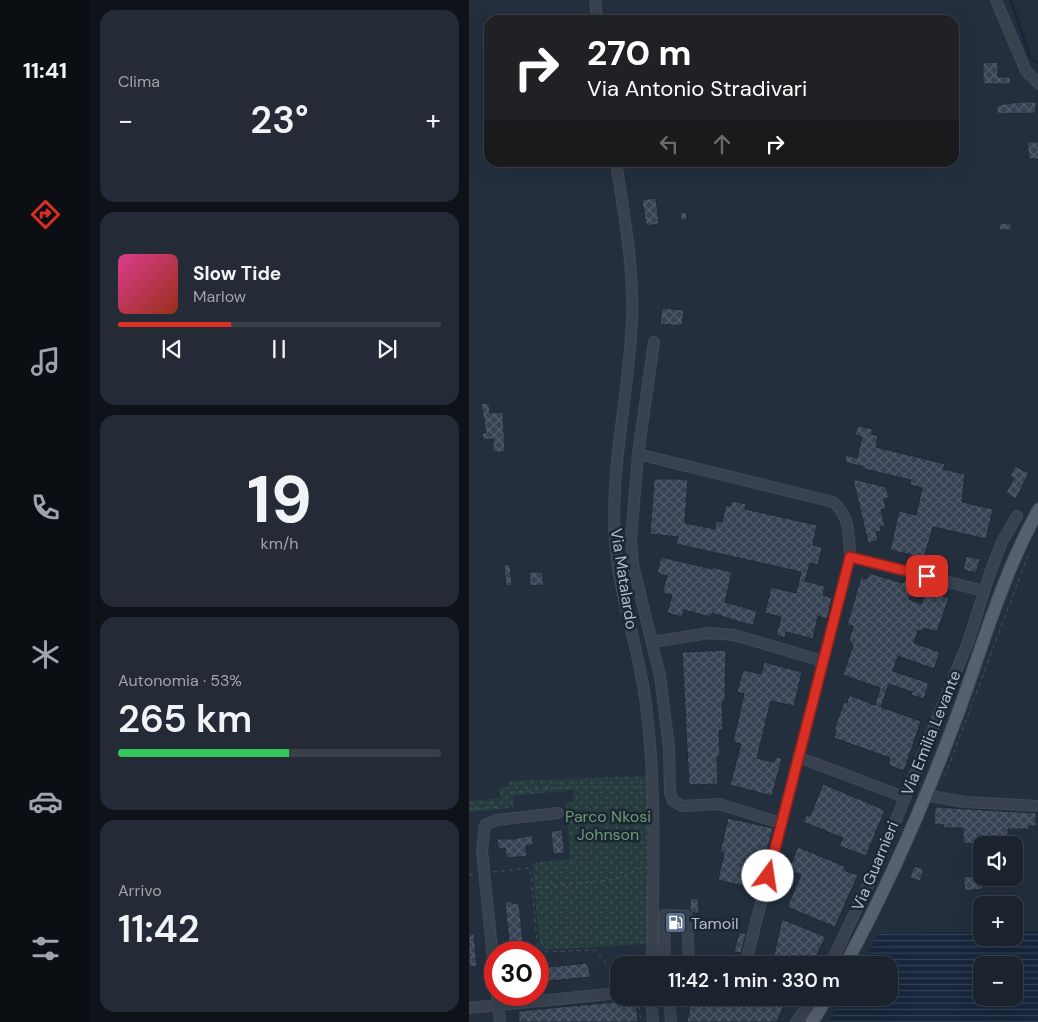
<!DOCTYPE html>
<html lang="it">
<head>
<meta charset="utf-8">
<style>
	body { margin:0; font-family:"DM Sans",sans-serif; background:#242b36; color:#f1f3f6; height:100vh; display:flex; flex-direction:column; font-size:19px; white-space:nowrap }
	* { box-sizing:border-box; margin:0 }
	p { font-size:16px; color:#a0a4aa }
	.icon { flex:none; width:28px; height:28px; fill:none; stroke:currentColor; stroke-width:2; stroke-linecap:round; stroke-linejoin:round }
	.map { position:relative; flex:1; overflow:hidden }
	.drawer { display:flex; flex-direction:column; gap:10px; padding:10px; background:#0f1319; width:379px }
	.drawer>* { flex:none }
	.guide { position:absolute; left:15px; top:15px; width:475px; height:152px; border-radius:15px; box-shadow:0 5px 20px #0002,0 0 0 1px #39404a; background:#202124; color:#fff; overflow:hidden }
	.fabs { position:absolute; left:504px; top:836px; display:grid; gap:10px }
	.fabs a { display:grid; place-items:center; width:50px; height:50px; border-radius:10px; background:#1b232e; box-shadow:0 5px 20px #0002,0 0 0 1px #39404a; font-size:25px }
	.speed { position:absolute; left:15px; top:941px; display:flex; gap:10px; font-size:25px; font-weight:700; text-align:center }
	.speed>* { display:grid; place-content:center; width:65px; height:65px; border-radius:50%; background:#1b232e; box-shadow:0 5px 20px #0002,0 0 0 1px #39404a; line-height:1 }
	.speed .limit { border:8px solid #d22; background:#fff; color:#111 }
	.pin { position:absolute; display:grid; place-items:center; width:42px; height:42px; color:#fff; margin:-21px; border-radius:10px; box-shadow:0 2px 8px #0006 }
	.me { position:absolute; width:55px; margin:-28px; rotate:14deg; stroke-linejoin:round; filter:drop-shadow(0 0 4px #0008) }
	.turn { display:flex; align-items:center; gap:18px; height:105px; padding:0 20px; font-size:22px }
	.turn .icon { width:65px; height:65px; stroke-width:2.5 }
	.turn b { display:block; font-size:35px; line-height:42px }
	.lanes { display:flex; align-items:center; height:48px; padding:0 20px; background:#0003; justify-content:center; gap:25px; direction:ltr }
	.lanes .off { opacity:.35 }
	.big { font-size:38px; font-weight:600; line-height:1.1 }
	.drawer .card { flex:1; display:flex; flex-direction:column; justify-content:center; gap:8px; min-width:0; padding:0 18px; border-radius:15px; background:#242b36 }
	.drawer .dial { align-items:center; gap:0 }
	.dial b { font-size:65px; line-height:1 }
	.song { display:flex; align-items:center; gap:15px }
	.cover { width:60px; height:60px; border-radius:8px; background:linear-gradient(135deg,hsl(330 70% 55%),hsl(10 70% 35%)) }
	.played { height:5px; border-radius:2px; background:linear-gradient(90deg,#d93025 35%,#39404a 35%) }
	.keys { display:flex; justify-content:space-around; direction:ltr }
	.heat { display:flex; justify-content:space-between; align-items:center; font-size:28px; direction:ltr }
	.charge { height:8px; border-radius:4px; background:linear-gradient(90deg,#34c759 53%,#39404a 0) }
	.trip { position:absolute; left:141px; top:956px; width:288px; height:50px; border-radius:15px; background:#1b232e; box-shadow:0 5px 20px #0002,0 0 0 1px #39404a; font-weight:600; line-height:50px; text-align:center }
	main { display:flex; flex:1; min-height:0 }
	.menu { display:flex; flex-direction:column; width:90px; justify-content:space-around; align-items:center; background:#0b0e12; color:#a0a4aa }
	.menu .icon { width:35px; height:35px }
	.menu .active { color:#d93025 }
	.menu b { font-size:22px; color:#f1f3f6 }
	.map>svg:first-child { display:block }
	.park { fill:url(#park-dots) }
	.water { fill:url(#water-rules); fill-rule:evenodd }
	.lines { fill:none; stroke-linecap:round; stroke-linejoin:round }
	.stream { stroke:#17263c; stroke-width:2.5 }
	.building { fill:url(#building-cross-hatch); stroke:#1f2835 }
	.minor-casing { stroke:#414a57; stroke-width:12 }
	.major-casing { stroke:#414a57; stroke-width:14 }
	.path { stroke:#3f5557; stroke-width:1; stroke-dasharray:4 4; stroke-linecap:butt }
	.minor { stroke:#38414e; stroke-width:10 }
	.major { stroke:#56606e; stroke-width:12 }
	.route-casing { stroke:#8d1f18; stroke-width:12 }
	.route { stroke:#d93025; stroke-width:9 }
	.labels { text-anchor:middle; dominant-baseline:central; stroke-width:5; stroke-linejoin:round; paint-order:stroke }
	.street-label { font-size:16px; fill:#b4bcc9; stroke:#1d2633 }
	.park-label { font-size:16px; fill:#6b9a76; stroke:#1d2633 }
	.poi-label { font-size:16px; fill:#b4bcc9; stroke:#1d2633; text-anchor:start }
</style>
</head>
<body>
<main>
<nav class="menu">
<b>11:41</b>
<svg class="icon active" aria-label="directions" viewBox="0 0 24 24"><path d="M12 3l9 9-9 9-9-9zM9 14v-3h6M13 9l2 2-2 2"/></svg>
<svg class="icon" aria-label="music" viewBox="0 0 24 24"><path d="M9 18V5l10-2v13"/><circle cx="6" cy="18" r="3"/><circle cx="16" cy="16" r="3"/></svg>
<svg class="icon" aria-label="phone" viewBox="0 0 24 24"><path d="M5 4h4l2 5-3 2q2 4 5 5l2-3 5 2v4C11 20 4 13 5 4z"/></svg>
<svg class="icon" aria-label="climate" viewBox="0 0 24 24"><path d="M12 3v18M4 7l16 10M4 17L20 7"/></svg>
<svg class="icon" aria-label="car" viewBox="0 0 24 24"><path d="M5 17H2v-5l4-1 3-4h7l3 4 3 1v5h-3M9 17h6M6 11h13"/><circle cx="7" cy="17" r="2"/><circle cx="17" cy="17" r="2"/></svg>
<svg class="icon" aria-label="filters" viewBox="0 0 24 24"><path d="M4 7h16M4 17h16"/><circle cx="9" cy="7" r="2"/><circle cx="15" cy="17" r="2"/></svg>
</nav>
<section class="drawer">
<div class="card"><p>Clima</p>
<div class="heat"><a>−</a><b class="big">23°</b><a>+</a></div>
</div>
<div class="card">
<div class="song"><i class="cover"></i><div><b>Slow Tide</b><p>Marlow</p></div></div>
<div class="played"></div>
<div class="keys"><svg class="icon" aria-label="previous" viewBox="0 0 24 24"><path d="M18 5L8 12l10 7zM5 5v14"/></svg><svg class="icon" aria-label="pause" viewBox="0 0 24 24"><path d="M8 5v14M16 5v14"/></svg><svg class="icon" aria-label="next" viewBox="0 0 24 24"><path d="M6 5l10 7-10 7zM19 5v14"/></svg></div>
</div>
<div class="card dial"><b>19</b><p>km/h</p></div>
<div class="card"><p>Autonomia · 53%</p><b class="big">265 km</b><div class="charge"></div></div>
<div class="card"><p>Arrivo</p><b class="big">11:42</b></div>
</section>
<div class="map">
<svg width="570" height="1022" viewBox="0 0 570 1022">
	<defs>
		<pattern id="park-dots" width="8" height="8" patternUnits="userSpaceOnUse" patternTransform="scale(1.25)"><rect width="8" height="8" fill="#263c3f"/><path d="M2 2h.1M6 6h.1" fill="none" stroke="#435659" stroke-width="1.8" stroke-linecap="round"/></pattern>
		<pattern id="water-rules" width="6" height="5" patternUnits="userSpaceOnUse" patternTransform="scale(1.25)"><rect width="6" height="5" fill="#17263c"/><path d="M0 2.5h6" fill="none" stroke="#364457"/></pattern>
		<pattern id="building-cross-hatch" width="8" height="8" patternUnits="userSpaceOnUse" patternTransform="scale(1.25)"><rect width="8" height="8" fill="#364354"/><path d="M0 0l8 8M0 8l8-8" fill="none" stroke="#515c6b"/></pattern>
	</defs>
	<rect width="100%" height="100%" fill="#242f3e"/>
	<!-- park -->
	<path class="park" d="M175,776L181,778L180,944L71,950L63,863L101,859L97,803L105,802L104,790L44,796L45,808L0,812V801L31,798L30,788L39,787V781Z"/>
	<!-- water -->
	<path class="water" d="M569,931V1022H359L373,998H420V965H392L410,933L512,932V938H545V932ZM512,965H545V998H512Z"/>
	<g class="lines">
		<!-- stream -->
		<path class="stream" d="M542,0L561,57L570,64"/>
	</g>
	<!-- building -->
	<path class="building" d="M529,62V77H541L542,84H514V63Z
		M552,102H567V113L528,114V105Z
		M558,142H570V159H560Z
		M187,198L190,224L177,226L173,200Z
		M217,212L218,220L212,221L211,213Z
		M542,223V230H530V224Z
		M193,308L215,310L213,326L191,324Z
		M20,403L21,413L34,412L36,452H24V439L14,440L13,433H17L12,404Z
		M389,426L404,429L402,434L409,436L407,447L476,464L474,469L496,474L493,502L524,509L517,539L464,527L455,558L421,550L430,511L447,515L453,488L441,485L442,480L395,469V467L376,462L377,455L388,458L393,437L386,435Z
		M546,466L560,473L547,499L537,493L545,478L541,476Z
		M185,479H219L216,523L246,529L247,521L253,522L257,505L262,506L263,501L277,504L276,509L348,525L344,545L353,547L349,565L341,563L336,581L356,586L354,595L363,598L358,619L349,616L344,639L317,632L316,638L307,635L312,617L296,613L302,587L327,593L332,572L207,544L209,537L181,534Z
		M384,479L417,487L420,498L415,499L417,509L412,510L416,526L411,527L412,531L407,532L409,541L399,543Z
		M497,556L511,559L507,573L494,570Z
		M192,557L243,569V567L263,572L256,602L288,611L284,626L243,613L242,616H237L215,610L213,617L198,613L203,595L193,593L198,576L188,573Z
		M41,564L43,586H37L35,565Z
		M60,572H73L75,585L61,586Z
		M400,573L434,583L436,578L446,581L440,599L452,604L457,591L480,598L468,632L455,628L453,631L449,630L445,643L471,652L465,669L429,656L424,671L460,683L455,699L442,695L443,692L420,684L412,707L452,721L435,771L419,765L421,758L365,738L367,731L365,730L375,702L378,703L380,695L406,705L411,688L374,675L384,645L380,640L384,626L378,625L392,577L398,579Z
		M257,650L256,702H253L254,730H250L251,756L248,757L249,784L220,785L213,652Z
		M295,662L333,672L325,706L302,701L288,758L305,762L306,757L313,758L303,796L261,785L272,744L264,742L275,694L268,692L274,670L292,674Z
		M354,784L416,810L397,856L370,846L374,838L334,822L338,814L341,816Z
		M466,807L567,813V826H560V829H539V841H528V845L494,843V828H475V825L465,824Z
		M259,818L304,828L289,885L275,882L274,886L249,880L255,853L251,852Z
		M93,830L96,853L84,854L82,831Z
		M63,835L64,845L57,846L58,856L37,858L36,848L29,849L28,839H45Z
		M329,847L375,866L377,871L389,875L366,927L318,907L332,875L319,870Z
		M445,866L455,869L451,881L441,878Z
		M510,876V881H514V889L496,891L494,877Z
		M221,898H229L230,913H224L221,910Z
		M43,901V904L50,903L55,952H41L36,902Z
		M313,919L357,937L342,965L303,964Z
		M270,932L277,934L272,953L265,952Z
		M0,934H5L8,966L1,967L0,965Z
		M118,963L122,977L69,982V968Z
		M210,998H302L315,1005L308,1022H218L221,1007L208,1003Z
		M167,1000L169,1022H50L49,1011Z"/>
	<g class="lines">
		<defs>
			<path id="minor" d="M126,0L128,20
				M527,0L557,71L570,84
				M147,162C155,215 165,266 163,320C160,394 141,467 146,542C150,597 171,651 177,705C188,792 184,878 183,965
				M185,342L169,454L162,538L164,565L191,676L200,747L201,793L204,801L213,806L250,804L312,823
				M169,454L364,502C381,516 380,536 381,557L276,965
				M381,557L515,591
				M183,642L240,633L265,635L354,661
				M329,757L435,797
				M455,795L496,802L570,806
				M196,965L195,915L218,916L220,965
				M361,965L410,862L499,642L522,570L533,542L548,516
				M26,979L13,850L16,825L28,820L89,813
				M28,995L31,1022
				M182,998L184,1022
				M200,998L202,1022
				M327,998L346,1007
				M0,1008L150,993
				M327,1022L344,998"/>
			<path id="major" d="M376,965C420,885 457,799 489,713C514,645 534,573 570,509
				M343,1022L358,998"/>
		</defs>
		<!-- minor casing -->
		<use href="#minor" class="minor-casing"/>
		<!-- major casing -->
		<use href="#major" class="major-casing"/>
		<!-- path -->
		<path class="path" d="M476,776L560,553
			M0,809L28,807L44,792L104,787H173
			M24,872L61,868L63,887
			M0,875L6,874
			M150,971H144L126,950L69,952L63,888L148,879L176,866
			M169,998L172,1022"/>
		<!-- minor -->
		<use href="#minor" class="minor"/>
		<!-- major -->
		<use href="#major" class="major"/>
	</g>
	<g class="lines">
		<defs>
			<path id="route" d="M299,876L381,557L458,576"/>
		</defs>
		<!-- route casing -->
		<use href="#route" class="route-casing"/>
		<!-- route -->
		<use href="#route" class="route"/>
	</g>
	<!-- icons -->
	<defs>
		<symbol id="fuel-square" viewBox="-11 -11 22 22"><rect x="-9" y="-9" width="18" height="18" rx="4" fill="#5c6f8a" stroke="#1d2633"/><path d="M-5.5-6h7V0h2V4h1.3V-2.5L3-4.5l.8-.8L6-3V5H2.5V1h-1V6h-7ZM-4.2-4.7v3.2H.2V-4.7Z" fill="#fff"/></symbol>
	</defs>
	<g fill-rule="evenodd">
		<use href="#fuel-square" x="194" y="910" width="25" height="25"/>
	</g>
	<g class="labels">
		<!-- street labels -->
		<g class="street-label">
			<text transform="translate(155 579) rotate(81)">Via Matalardo</text>
			<text transform="translate(462 733) rotate(-68)">Via Emilia Levante</text>
			<text transform="translate(406 866) rotate(-67)">Via Guarnieri</text>
		</g>
		<!-- park labels -->
		<g class="park-label">
			<text x="139" y="816">Parco Nkosi<tspan x="139" dy="18">Johnson</tspan></text>
		</g>
		<!-- poi labels -->
		<g class="poi-label">
			<text x="222" y="923">Tamoil</text>
		</g>
	</g>
</svg>
<div class="fabs">
<a><svg class="icon" aria-label="sound" viewBox="0 0 24 24"><path d="M4 9h4l5-4v14l-5-4H4zM17 9q2 3 0 6"/></svg></a>
<a>+</a>
<a>−</a>
</div>
<div class="speed"><div class="limit">30</div></div>
<div class="pin" style="left:458px;top:576px;background:#d93025"><svg class="icon" aria-label="arrive" viewBox="0 0 24 24"><path d="M6 21V4h12l-3 4 3 4H6"/></svg></div>
<svg class="me" style="left:299px;top:876px" viewBox="-20 -20 40 40"><circle r="19" fill="#fff"/><path d="M0-13L10 11 0 6-10 11z" fill="#d93025"/></svg>
<div class="trip">11:42 · 1 min · 330 m</div>
<div class="guide">
<div class="turn"><svg class="icon" aria-label="right" viewBox="0 0 24 24"><path d="M7 20v-9h11M14 6l5 5-5 5"/></svg><div><b>270 m</b>Via Antonio Stradivari</div></div>
<div class="lanes"><svg class="icon off" aria-label="left" viewBox="0 0 24 24"><path d="M17 20v-9H6M10 6l-5 5 5 5"/></svg><svg class="icon off" aria-label="ahead" viewBox="0 0 24 24"><path d="M12 20V5M6 11l6-6 6 6"/></svg><svg class="icon" aria-label="right" viewBox="0 0 24 24"><path d="M7 20v-9h11M14 6l5 5-5 5"/></svg></div>
</div>
</div>
</main>
</body>
</html>
